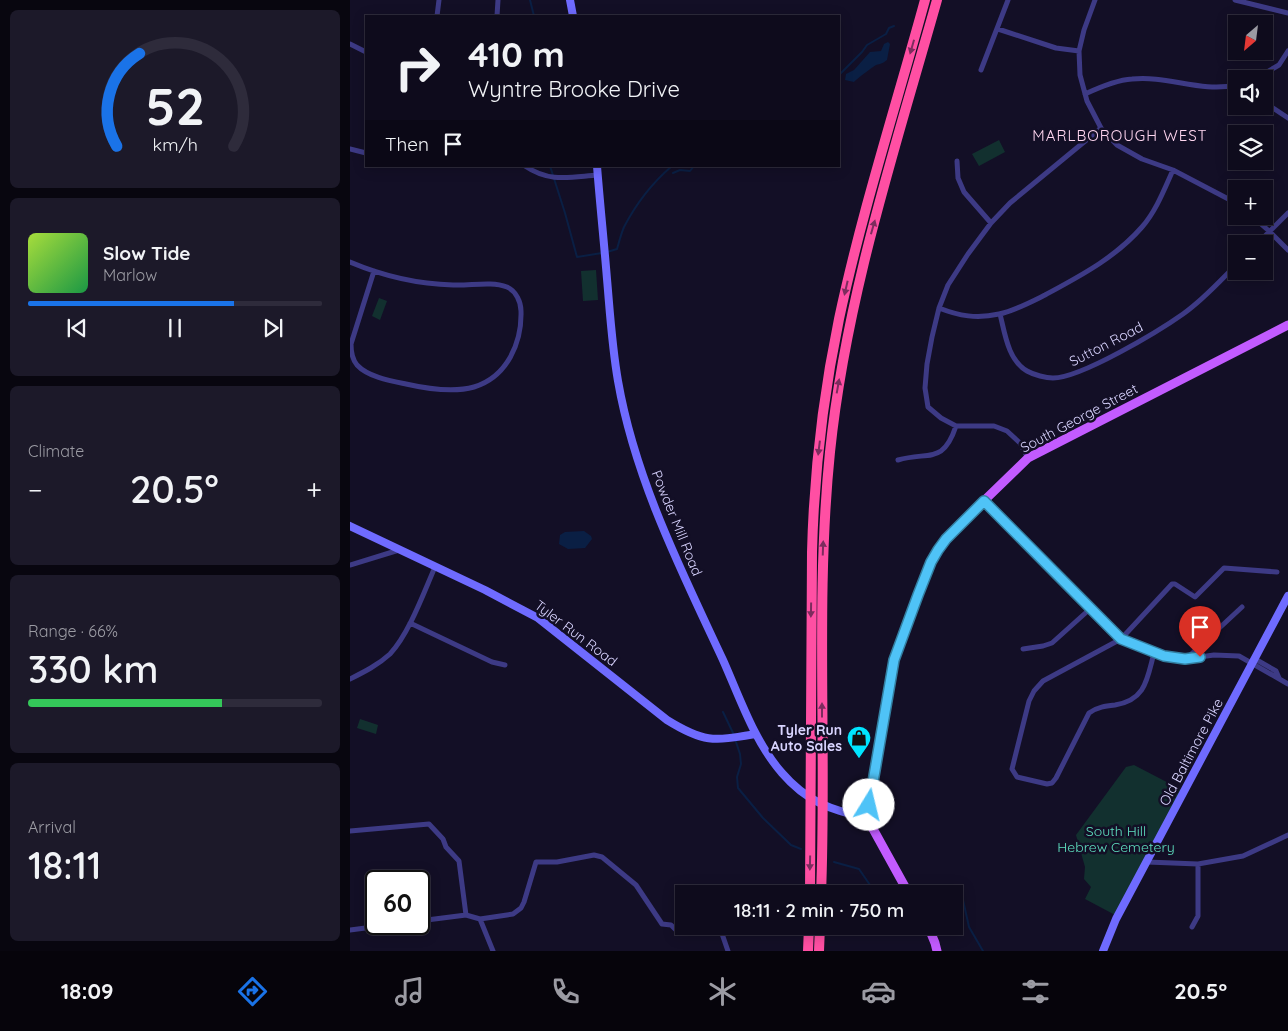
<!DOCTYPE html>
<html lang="en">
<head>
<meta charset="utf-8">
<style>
	body { margin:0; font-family:Quicksand,sans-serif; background:#1c1929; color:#f1f3f6; height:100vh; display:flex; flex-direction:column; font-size:19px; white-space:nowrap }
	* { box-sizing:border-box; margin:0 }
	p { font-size:16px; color:#9b9ba3 }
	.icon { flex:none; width:28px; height:28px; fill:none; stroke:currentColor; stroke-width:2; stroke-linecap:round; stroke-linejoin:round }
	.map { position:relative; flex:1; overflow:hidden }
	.details { display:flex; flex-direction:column; gap:10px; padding:10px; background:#08060f; width:350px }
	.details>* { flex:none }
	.hud { position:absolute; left:15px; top:15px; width:475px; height:152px; border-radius:0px; box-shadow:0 2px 12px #0003,0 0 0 1px #2e2b3b; background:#0e0b1c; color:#f1f3f6; overflow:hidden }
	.needle { width:32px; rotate:208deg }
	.controls { position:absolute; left:878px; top:15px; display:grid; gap:10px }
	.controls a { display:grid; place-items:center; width:45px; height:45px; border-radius:0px; background:#0e0b1c; box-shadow:0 2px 12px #0003,0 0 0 1px #2e2b3b; font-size:25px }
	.speed { position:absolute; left:15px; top:870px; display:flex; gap:10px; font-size:25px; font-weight:700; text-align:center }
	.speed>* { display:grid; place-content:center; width:65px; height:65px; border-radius:50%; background:#0e0b1c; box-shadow:0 2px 12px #0003,0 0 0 1px #2e2b3b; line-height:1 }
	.speed .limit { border:2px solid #111; border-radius:8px; background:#fff; color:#111 }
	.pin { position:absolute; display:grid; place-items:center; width:42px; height:42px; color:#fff; margin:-51px -21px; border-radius:50% 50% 50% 0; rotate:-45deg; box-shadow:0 0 5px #0007 }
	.pin .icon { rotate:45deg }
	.me { position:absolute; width:55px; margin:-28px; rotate:9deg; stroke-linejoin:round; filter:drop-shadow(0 0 4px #0008) }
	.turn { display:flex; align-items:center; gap:18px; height:105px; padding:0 20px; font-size:22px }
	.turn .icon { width:65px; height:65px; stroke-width:2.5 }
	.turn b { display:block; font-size:35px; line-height:42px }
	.then { display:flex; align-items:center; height:48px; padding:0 20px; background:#0003; gap:10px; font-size:19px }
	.big { font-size:38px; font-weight:600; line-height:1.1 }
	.details .tile { flex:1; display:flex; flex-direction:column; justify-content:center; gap:8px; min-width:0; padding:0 18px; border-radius:8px; background:#1c1929 }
	.details .dial { align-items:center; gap:0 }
	.dial svg { height:130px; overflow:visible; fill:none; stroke:#2e2b3b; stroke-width:7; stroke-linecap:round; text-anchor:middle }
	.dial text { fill:#f1f3f6; stroke:none }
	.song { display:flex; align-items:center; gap:15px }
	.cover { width:60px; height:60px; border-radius:8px; background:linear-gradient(135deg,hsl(80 70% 55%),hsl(140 70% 35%)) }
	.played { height:5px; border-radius:2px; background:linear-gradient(90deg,#1a73e8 70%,#2e2b3b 70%) }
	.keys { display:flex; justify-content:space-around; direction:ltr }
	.heat { display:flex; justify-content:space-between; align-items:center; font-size:28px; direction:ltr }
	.charge { height:8px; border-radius:4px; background:linear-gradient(90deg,#34c759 66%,#2e2b3b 0) }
	.trip { position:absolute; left:325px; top:885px; width:288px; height:50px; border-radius:0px; background:#0e0b1c; box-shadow:0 2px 12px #0003,0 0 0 1px #2e2b3b; font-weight:600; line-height:50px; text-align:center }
	.dock { display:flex; height:80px; justify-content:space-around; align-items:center; background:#06040b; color:#9b9ba3 }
	.dock .icon { width:35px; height:35px }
	.dock .current { color:#1a73e8 }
	.dock b { font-size:22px; color:#f1f3f6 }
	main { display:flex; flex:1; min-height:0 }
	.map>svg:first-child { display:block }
	.green { fill:#12302f }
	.water { fill:#0a1f44 }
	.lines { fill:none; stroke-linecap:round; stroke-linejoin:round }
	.stream { stroke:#0a1f44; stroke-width:2 }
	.street { stroke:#3d3a85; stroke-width:5 }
	.secondary { stroke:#6f6bff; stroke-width:8 }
	.primary { stroke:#c25bff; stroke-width:9 }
	.highway { stroke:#ff4fa3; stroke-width:10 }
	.oneway { fill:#7d2c5e }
	.route-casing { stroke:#337fa1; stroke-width:12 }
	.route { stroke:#4fc3f7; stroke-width:9 }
	.labels { text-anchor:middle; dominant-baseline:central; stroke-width:5; stroke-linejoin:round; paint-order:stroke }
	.street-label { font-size:14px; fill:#d9d4ff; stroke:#130f26 }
	.poi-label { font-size:14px; font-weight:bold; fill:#d9d4ff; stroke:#130f26; text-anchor:end }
	.park-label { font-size:14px; fill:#5fe0c0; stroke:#130f26 }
	.neighbourhood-label { font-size:15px; letter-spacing:1px; fill:#ffd6f0; stroke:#130f26 }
</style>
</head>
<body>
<main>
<section class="details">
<div class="tile dial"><svg viewBox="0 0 100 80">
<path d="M14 69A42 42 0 1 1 86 69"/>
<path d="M14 69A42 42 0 0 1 28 12" stroke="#1a73e8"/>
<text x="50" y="56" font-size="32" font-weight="700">52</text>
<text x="50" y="72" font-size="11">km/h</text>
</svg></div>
<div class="tile">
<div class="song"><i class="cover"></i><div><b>Slow Tide</b><p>Marlow</p></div></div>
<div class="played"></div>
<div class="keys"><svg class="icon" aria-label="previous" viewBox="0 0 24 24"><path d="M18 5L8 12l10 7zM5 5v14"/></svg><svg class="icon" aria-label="pause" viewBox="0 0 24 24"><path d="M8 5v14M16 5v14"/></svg><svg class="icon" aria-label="next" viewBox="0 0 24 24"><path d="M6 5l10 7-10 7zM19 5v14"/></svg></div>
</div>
<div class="tile"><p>Climate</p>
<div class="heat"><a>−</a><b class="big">20.5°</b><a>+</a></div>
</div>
<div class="tile"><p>Range · 66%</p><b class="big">330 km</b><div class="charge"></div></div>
<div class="tile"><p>Arrival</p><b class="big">18:11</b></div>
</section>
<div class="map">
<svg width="938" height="951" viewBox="0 0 938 951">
	<rect width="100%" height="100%" fill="#130f26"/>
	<!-- green -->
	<path class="green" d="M649,140L655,152L629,166L622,154Z
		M246,270L248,300L233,301L231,271Z
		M29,298L37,301L30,320L22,316Z
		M10,719L28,725L26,734L7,728Z
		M784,765L832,790L767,916L735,899L741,887L734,879L735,867L726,835L776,767Z"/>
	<!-- water -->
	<path class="water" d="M538,42L540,44L537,60C533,63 531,64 526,65C521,68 507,79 504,82L495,80L496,74L504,70L520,52L531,51L534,44Z
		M234,531L241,536L242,539L235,548L218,549L209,544L210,535L215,532Z"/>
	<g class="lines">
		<!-- stream -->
		<path class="stream" d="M180,0L184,16
			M489,75L512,52L517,45L536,34L539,28L544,26
			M200,166L215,213L227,257L252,253
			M323,173L330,170L340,171L344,166
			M257,252L267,249C269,242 271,234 274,227C286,204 302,183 322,166
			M373,712L384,735
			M385,739L390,754L391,764L387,777L388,788L413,818L441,845L451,849
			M484,862L509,869L520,885L530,894
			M561,891C575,887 587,891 601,894
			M604,894L609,895L613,900L619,927L633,951"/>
		<!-- street -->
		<path class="street" d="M745,0L734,30L729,51L730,75L737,101L751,128L767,145L792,159L823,170L886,203
			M885,0L938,13
			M87,16L89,0
			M147,16L148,0
			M648,29L706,48L729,51
			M0,44L16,52
			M631,70L658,0
			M905,79L929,65L938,51
			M735,94C750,87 766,80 782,79C817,75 851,93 886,85
			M914,102L938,118
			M0,149L16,153
			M607,161L608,178L614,192L641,223
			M175,166C200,183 220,177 248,175
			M902,216L919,231L938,250
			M907,244L938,213
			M0,262C33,276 68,284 103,285C120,286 141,281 157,287C166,291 171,302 171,311C172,343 157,377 124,387C103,393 78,389 56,384C41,381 18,377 7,365C2,359 1,352 1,344L24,271
			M589,308C609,316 627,319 649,314C664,311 681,302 695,295C730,276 765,258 792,227C806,211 814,190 823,170
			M650,314C655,334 658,360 677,371C684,375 696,378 703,378C731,378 809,331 833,314C853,300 869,282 886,265
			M678,458L670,443L657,431L644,426H606L591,418L578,407L575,388L577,364L582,337L589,308L598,285L618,254L641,223L660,203L751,128
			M548,460C579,451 593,465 606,426
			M634,501L718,584L771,639L814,657L835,659L864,655L889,656L938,684
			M0,565L49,550
			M60,623L142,662L155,665
			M673,649L693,646L702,643L741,608
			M804,653C797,679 796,700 765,705C756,706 747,707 739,713L706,778L702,783L697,784L667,777L662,769L679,701L684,691L693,681L771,639L822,584H825L845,597L874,568L927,572
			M836,659L892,607
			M905,659L926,671L929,678
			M0,679C14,672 28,665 40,654C59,634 74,592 85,567
			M0,831L79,824L93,839L96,847L109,861L116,915
			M797,862L848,864L893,856L938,835
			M130,919L143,951
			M69,921L116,915L130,919L157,915L163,914L171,908L174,902L186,862H207L244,855L252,857L286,885L312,924L321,925L329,933
			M842,927L848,916V864
			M370,928L378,951
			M0,930L46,924"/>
		<!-- secondary -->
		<path class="secondary" d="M220,0L223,16
			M247,166C250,204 254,242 257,279C260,313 262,347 268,381C285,479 331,570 373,660C390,698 404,741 432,773C457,802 481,810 517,818
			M0,526L135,590L188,618L317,720C354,743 363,741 406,734
			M753,951L766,919L938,596"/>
		<!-- primary -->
		<path class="primary" d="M559,894L517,818L544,661L568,595L581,562L588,550L609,525L678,458L938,325
			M578,926L585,943L587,951"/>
		<!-- highway -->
		<path class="highway" d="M460,894L462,552C464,474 473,396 489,319C512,211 546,106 575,0
			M471,894C477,746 465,599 480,452C496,297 545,149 587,0
			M458,951L459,926
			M469,951L470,926"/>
	</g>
	<!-- one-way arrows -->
	<defs><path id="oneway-solid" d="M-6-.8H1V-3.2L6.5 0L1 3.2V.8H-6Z" transform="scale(1.25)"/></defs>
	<g class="oneway">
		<use href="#oneway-solid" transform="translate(562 47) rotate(106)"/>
		<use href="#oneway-solid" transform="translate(523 227) rotate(-74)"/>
		<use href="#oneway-solid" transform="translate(496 288) rotate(103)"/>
		<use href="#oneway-solid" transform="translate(488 386) rotate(-80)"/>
		<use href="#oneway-solid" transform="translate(469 448) rotate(97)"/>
		<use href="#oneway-solid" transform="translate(473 548) rotate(-88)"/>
		<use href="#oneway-solid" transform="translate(461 610) rotate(91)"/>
		<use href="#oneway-solid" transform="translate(472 710) rotate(-90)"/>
		<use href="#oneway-solid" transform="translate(460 863) rotate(91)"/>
	</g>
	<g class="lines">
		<defs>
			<path id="route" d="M519,805L544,660L568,595L581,562L588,550L596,539L634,501L771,639L814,656L835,659L850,657"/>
		</defs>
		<!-- route casing -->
		<use href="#route" class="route-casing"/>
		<!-- route -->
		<use href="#route" class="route"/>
	</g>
	<!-- icons -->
	<defs>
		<symbol id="shop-pin" viewBox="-11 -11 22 30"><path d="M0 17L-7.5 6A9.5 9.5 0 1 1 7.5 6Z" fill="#00e5ff" stroke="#130f26"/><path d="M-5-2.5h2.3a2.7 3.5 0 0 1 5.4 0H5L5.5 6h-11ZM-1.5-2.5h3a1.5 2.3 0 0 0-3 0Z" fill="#111"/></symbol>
	</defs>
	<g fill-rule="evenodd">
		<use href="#shop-pin" x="495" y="724" width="28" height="38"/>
	</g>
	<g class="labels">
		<!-- street labels -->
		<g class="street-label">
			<text transform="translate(756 344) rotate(-27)">Sutton Road</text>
			<text transform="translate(729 418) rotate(-28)">South George Street</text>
			<text transform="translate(327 523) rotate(68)">Powder Mill Road</text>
			<text transform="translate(226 633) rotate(37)">Tyler Run Road</text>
			<text transform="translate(841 752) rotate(-62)">Old Baltimore Pike</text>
		</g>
		<!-- poi labels -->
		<g class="poi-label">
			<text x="492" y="730">Tyler Run<tspan x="492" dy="16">Auto Sales</tspan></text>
		</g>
		<!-- park labels -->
		<g class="park-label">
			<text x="766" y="831">South Hill<tspan x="766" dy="16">Hebrew Cemetery</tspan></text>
		</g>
		<!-- neighbourhood labels -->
		<g class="neighbourhood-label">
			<text x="770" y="135">MARLBOROUGH WEST</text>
		</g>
	</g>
</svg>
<div class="controls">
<a><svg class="needle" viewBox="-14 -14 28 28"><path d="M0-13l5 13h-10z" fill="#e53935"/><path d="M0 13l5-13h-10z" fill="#9b9ba3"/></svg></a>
<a><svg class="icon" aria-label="sound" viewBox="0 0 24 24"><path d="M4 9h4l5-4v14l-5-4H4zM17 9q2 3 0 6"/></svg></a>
<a><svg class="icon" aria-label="layers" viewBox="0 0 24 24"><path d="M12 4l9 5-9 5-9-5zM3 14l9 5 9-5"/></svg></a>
<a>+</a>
<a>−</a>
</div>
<div class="speed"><div class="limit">60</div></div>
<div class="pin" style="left:850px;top:657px;background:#d93025"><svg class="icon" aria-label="arrive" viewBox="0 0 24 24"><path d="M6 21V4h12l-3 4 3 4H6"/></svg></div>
<svg class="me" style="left:519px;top:805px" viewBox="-20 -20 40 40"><circle r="19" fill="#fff"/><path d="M0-13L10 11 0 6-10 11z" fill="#4fc3f7"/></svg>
<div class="trip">18:11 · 2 min · 750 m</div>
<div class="hud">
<div class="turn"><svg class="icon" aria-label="right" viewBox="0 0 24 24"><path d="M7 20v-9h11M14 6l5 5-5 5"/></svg><div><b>410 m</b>Wyntre Brooke Drive</div></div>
<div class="then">Then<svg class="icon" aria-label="arrive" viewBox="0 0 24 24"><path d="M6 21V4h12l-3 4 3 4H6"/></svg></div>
</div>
</div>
</main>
<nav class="dock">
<b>18:09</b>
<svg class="icon current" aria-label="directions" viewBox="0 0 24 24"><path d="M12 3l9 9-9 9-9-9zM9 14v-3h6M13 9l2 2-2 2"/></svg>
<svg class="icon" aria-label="music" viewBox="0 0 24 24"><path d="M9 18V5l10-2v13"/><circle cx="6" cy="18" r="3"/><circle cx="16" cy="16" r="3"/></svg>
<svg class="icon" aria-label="phone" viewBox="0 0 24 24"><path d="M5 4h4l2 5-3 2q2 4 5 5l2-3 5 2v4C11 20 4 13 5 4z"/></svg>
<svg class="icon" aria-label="climate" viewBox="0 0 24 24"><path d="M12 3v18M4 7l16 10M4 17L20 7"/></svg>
<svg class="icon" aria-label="car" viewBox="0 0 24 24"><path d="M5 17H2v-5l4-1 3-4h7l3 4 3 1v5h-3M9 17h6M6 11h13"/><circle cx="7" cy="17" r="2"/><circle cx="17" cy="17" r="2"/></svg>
<svg class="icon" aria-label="filters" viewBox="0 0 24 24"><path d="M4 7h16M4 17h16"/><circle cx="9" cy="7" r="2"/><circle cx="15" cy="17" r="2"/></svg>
<b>20.5°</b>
</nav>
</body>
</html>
